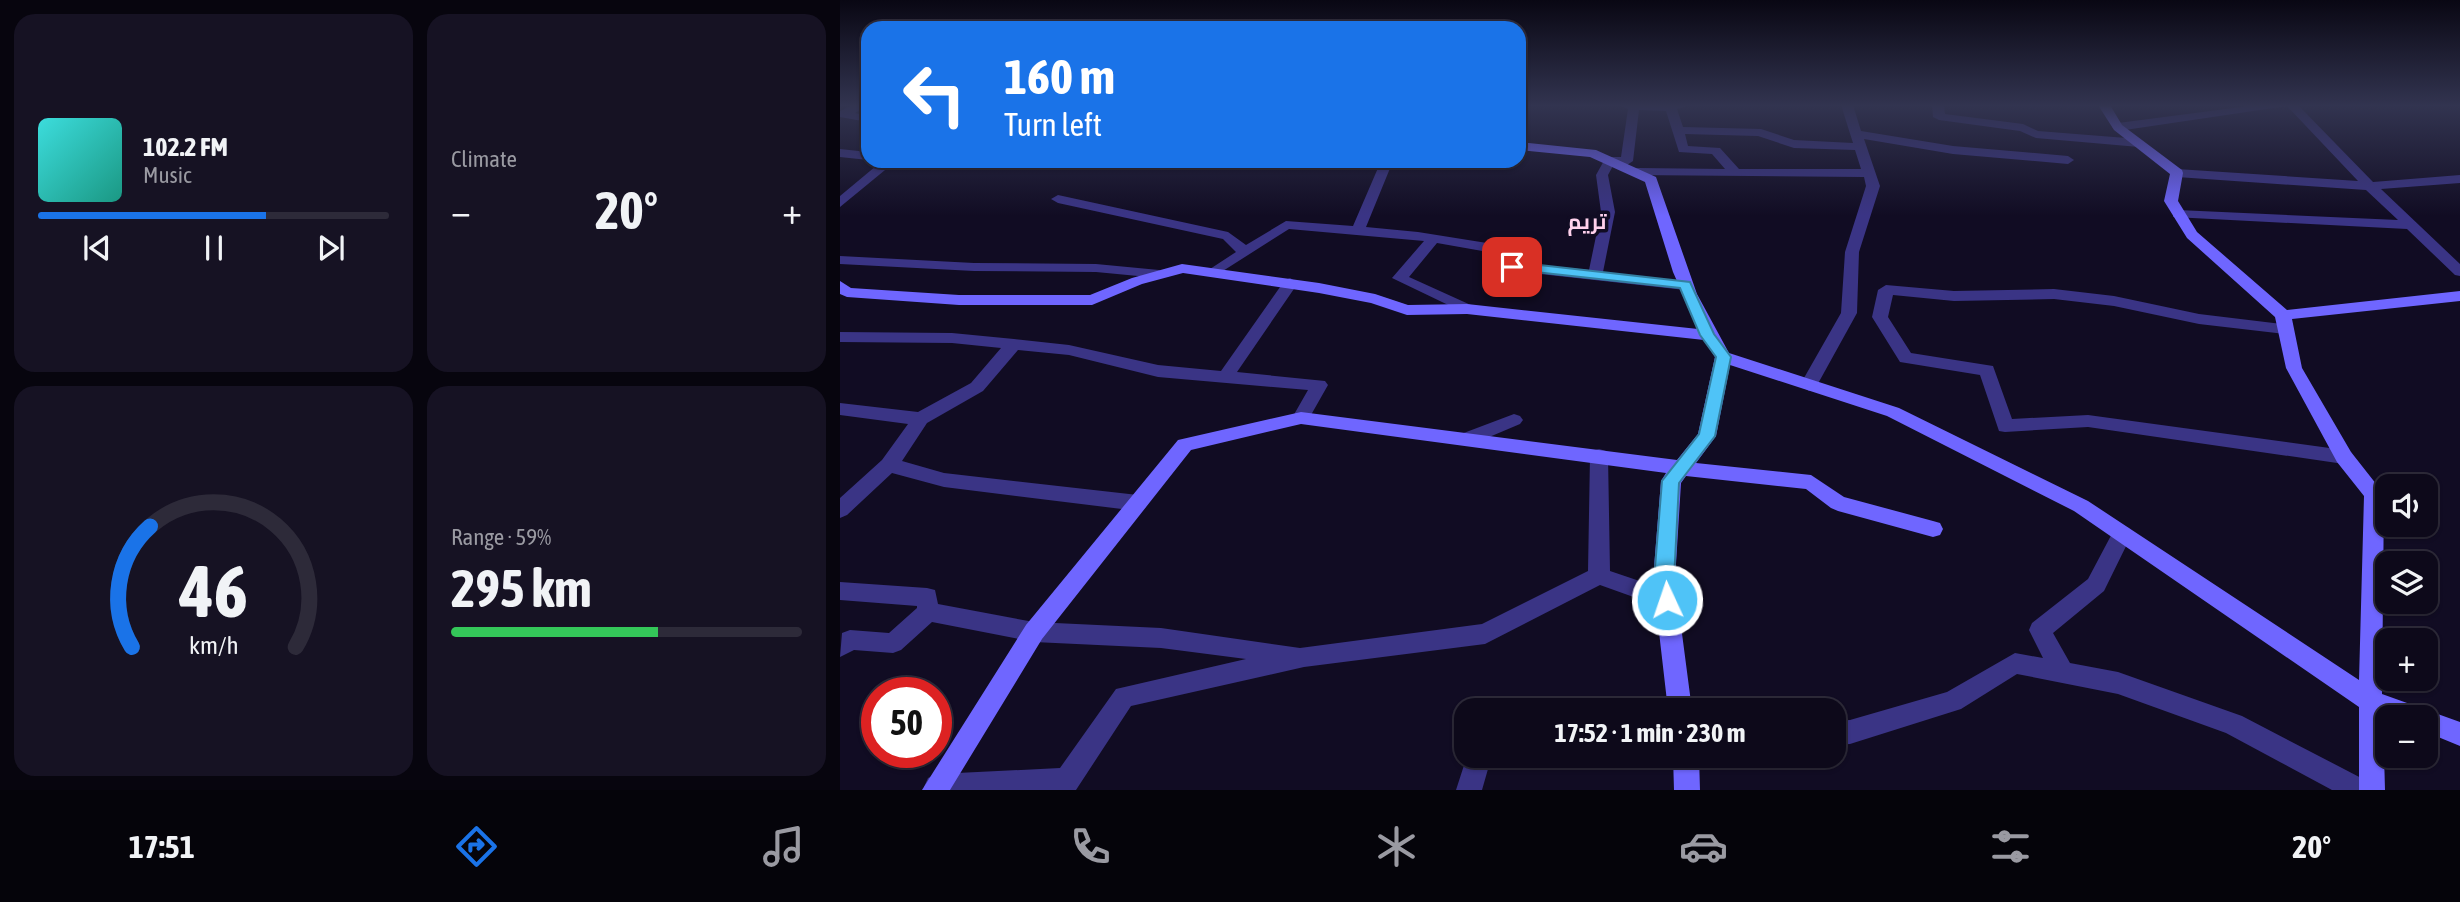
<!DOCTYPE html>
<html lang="en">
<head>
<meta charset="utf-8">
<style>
	body { margin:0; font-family:"Asap Condensed",Cairo,sans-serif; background:#161223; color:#f1f3f6; height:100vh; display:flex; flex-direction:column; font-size:26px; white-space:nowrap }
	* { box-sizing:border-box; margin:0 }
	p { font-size:23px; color:#9a9aa2 }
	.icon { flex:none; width:38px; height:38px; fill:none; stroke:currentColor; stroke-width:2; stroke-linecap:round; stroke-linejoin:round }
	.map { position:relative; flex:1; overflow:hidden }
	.sheet { display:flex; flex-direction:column; gap:14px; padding:14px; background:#07050e; width:840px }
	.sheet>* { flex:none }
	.hud { position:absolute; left:21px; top:21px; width:665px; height:147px; border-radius:21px; box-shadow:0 2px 5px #0004,0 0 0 2px #2d2a39; background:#1a73e8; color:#fff; overflow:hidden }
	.buttons { position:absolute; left:1535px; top:474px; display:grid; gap:14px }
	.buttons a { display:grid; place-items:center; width:63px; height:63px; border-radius:14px; background:#0d091a; box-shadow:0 2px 5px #0004,0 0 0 2px #2d2a39; font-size:35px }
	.speed { position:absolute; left:21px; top:677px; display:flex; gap:14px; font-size:35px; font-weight:700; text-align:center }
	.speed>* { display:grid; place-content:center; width:91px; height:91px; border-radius:50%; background:#0d091a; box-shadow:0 2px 5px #0004,0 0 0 2px #2d2a39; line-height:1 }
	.speed .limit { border:10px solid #d22; background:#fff; color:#111 }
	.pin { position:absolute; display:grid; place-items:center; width:60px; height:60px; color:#fff; margin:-30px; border-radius:14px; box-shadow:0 4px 10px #0006 }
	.me { position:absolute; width:77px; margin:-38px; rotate:357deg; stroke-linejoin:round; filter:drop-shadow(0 0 5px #0008) }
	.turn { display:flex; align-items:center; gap:24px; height:147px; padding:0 28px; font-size:32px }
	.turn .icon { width:91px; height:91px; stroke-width:2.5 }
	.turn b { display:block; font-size:49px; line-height:60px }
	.big { font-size:52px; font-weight:700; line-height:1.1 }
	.sheet .tile { flex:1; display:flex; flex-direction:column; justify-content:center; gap:10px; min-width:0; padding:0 24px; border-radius:21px; background:#161223 }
	.sheet .dial { align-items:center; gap:0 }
	.dial svg { height:182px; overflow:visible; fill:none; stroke:#2d2a39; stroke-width:7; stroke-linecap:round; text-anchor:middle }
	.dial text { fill:#f1f3f6; stroke:none }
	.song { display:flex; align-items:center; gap:21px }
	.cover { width:84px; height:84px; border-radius:10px; background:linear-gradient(135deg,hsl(180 70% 55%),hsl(170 70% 35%)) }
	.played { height:7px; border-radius:4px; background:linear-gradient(90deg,#1a73e8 65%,#2d2a39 65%) }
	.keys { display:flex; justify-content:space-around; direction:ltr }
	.heat { display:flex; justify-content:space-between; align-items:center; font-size:38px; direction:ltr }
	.charge { height:10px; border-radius:5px; background:linear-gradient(90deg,#34c759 59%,#2d2a39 0) }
	.sheet .tiles { flex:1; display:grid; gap:14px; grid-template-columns:repeat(2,1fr) }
	.trip { position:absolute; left:614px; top:698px; width:392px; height:70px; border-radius:21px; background:#0d091a; box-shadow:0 2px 5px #0004,0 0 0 2px #2d2a39; font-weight:700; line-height:70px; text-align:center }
	.tabs { display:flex; height:112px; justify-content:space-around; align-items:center; background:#05040a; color:#9a9aa2 }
	.tabs .icon { width:49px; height:49px }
	.tabs .active { color:#1a73e8 }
	.tabs b { font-size:32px; color:#f1f3f6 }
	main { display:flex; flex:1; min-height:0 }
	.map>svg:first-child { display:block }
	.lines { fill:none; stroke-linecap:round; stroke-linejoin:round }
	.street { fill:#3a3485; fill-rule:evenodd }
	.secondary { fill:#6f66ff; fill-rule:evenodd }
	.route { fill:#4fc3f7; stroke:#337fa1; stroke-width:2 }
	.labels { text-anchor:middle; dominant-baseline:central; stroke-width:7; stroke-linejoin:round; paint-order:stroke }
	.far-district-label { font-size:21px; font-weight:bold; fill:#ffd1ec; stroke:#110c23 }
</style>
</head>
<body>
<main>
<section class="sheet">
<div class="tiles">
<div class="tile">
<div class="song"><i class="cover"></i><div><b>102.2 FM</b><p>Music</p></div></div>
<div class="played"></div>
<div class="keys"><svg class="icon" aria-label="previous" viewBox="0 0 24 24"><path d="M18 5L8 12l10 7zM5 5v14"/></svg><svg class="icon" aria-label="pause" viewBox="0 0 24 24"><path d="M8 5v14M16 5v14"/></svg><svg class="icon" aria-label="next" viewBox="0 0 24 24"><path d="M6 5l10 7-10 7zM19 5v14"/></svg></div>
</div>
<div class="tile"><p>Climate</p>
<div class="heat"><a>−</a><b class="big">20°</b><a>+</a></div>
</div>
<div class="tile dial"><svg viewBox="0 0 100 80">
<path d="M14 69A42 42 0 1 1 86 69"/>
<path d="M14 69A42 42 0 0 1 22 16" stroke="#1a73e8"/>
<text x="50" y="56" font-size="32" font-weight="700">46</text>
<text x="50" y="72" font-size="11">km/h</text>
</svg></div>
<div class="tile"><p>Range · 59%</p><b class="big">295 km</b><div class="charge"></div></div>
</div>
</section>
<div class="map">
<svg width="1620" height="790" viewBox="0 0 1620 790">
	<rect width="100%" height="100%" fill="#110c23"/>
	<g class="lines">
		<!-- street -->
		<path class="street" d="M13,105H28L15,113L28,116V122L0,117V111Z
			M778,105H851L837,109L843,127L921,129L954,140L1013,143L1001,105H1013L1021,131L1113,146L1228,156L1234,160L1228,164L1113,154L1024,139L1040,186L1019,252L1017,313L975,389L969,391L960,385L1001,313L1005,252L1026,186L1024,177L793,175V169L798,168L885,169L872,154L839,152L826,111L799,110L793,161L787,165L774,164L768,175L775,212L763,272L850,282L853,285L850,288L845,290L672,271L665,267V255L597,243L569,277L633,306L635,309L633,312L627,314L552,278L584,241L449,229L375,276L368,272L370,269L396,252L383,239L218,203L211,199L218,195L388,232L406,245L446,221L513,226L541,161H553L526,227L578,232L672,247L679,251V263L749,270L761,212L756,175L766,157H781L788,109ZM845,134L918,136L954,148L1015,150L1021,169H899L880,148L848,146Z
			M1092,105H1104L1105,114L1183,124L1198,131L1299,139L1305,143L1299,147L1196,138L1180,131L1099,120L1093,117Z
			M1416,105H1458L1533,182L1620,175V183L1541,189L1620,264V276L1615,275L1567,229L1333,217V211L1338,210L1558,220L1526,190L1337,177L1331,173L1337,169L1518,181L1447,106L1278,131L1272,127L1278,123Z
			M0,149L28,152V160L0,157Z
			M42,161H56L0,207V196Z
			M0,256L134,263L256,264L319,270L326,274L319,278L256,272L134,271L0,264Z
			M450,278L458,283L397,372L485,381L488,385L467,422H455L452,418L468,390L318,377L229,355L178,350L143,391L87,423L62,461L104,473L298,495L305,498L308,503L305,508L298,511L104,487L52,473L7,515L0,518V498L42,460L68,424L0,415V403L78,412L131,383L161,348L112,343L0,342V332L112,333L174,339L229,345L318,365L381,371L445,280Z
			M1046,285L1114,291L1214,289L1274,296L1359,314L1451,325L1453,329L1451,333L1445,334L1359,324L1274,306L1214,299L1114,301L1053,295L1048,317L1071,353L1153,366L1172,419L1248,415L1504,450L1511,452L1513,457L1511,462L1504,464L1248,427L1165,432L1159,431L1140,375L1060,362L1032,317L1038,290Z
			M674,414L680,416L683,420L680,424L628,446L621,444L619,439L621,434Z
			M759,449L766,451L768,456L770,571L835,593L838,600L835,607L827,609L760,585L645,644L464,667L291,706L236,790H85L84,787L88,778L97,774L220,768L276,689L406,659L321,648L194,642L92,622L61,650L53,653L14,650L0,657L2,633L10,630L49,633L77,608V606L0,600V582L87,588L95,590L98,604L194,622L321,628L460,648L642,624L748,571L750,456L752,451Z
			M1282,526L1289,528L1292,534L1264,591L1213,633L1230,663L1278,672L1402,716L1527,781L1531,790H1492L1386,733L1278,694L1177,674L1121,709L1010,744L994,745V721L1010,720L1107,692L1175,653L1203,658L1189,630L1192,623L1248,579L1275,528Z
			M627,756H658L654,765L648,769L642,790H616Z"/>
		<!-- secondary -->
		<path class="secondary" d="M1258,105H1270L1282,125L1342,170L1343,173L1338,201L1357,232L1447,310L1620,291V301L1452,319L1462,368L1511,452L1544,494L1542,694L1620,722V746L1586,732V718L1543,717L1545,790H1519V707L1234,511L1047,416L890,365L876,436L856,463L971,475L1004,497L1093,521L1100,523L1103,529L1100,535L1093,537L998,511L991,508L966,489L846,476L841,483L835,580L852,710H828L813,580L821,481L826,473L461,424L351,450L202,639L110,790H82L186,625L338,440L461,412L837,460L858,434L875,357L864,340L627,314L567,315L531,303L479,293L343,273L302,284L252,305H119L7,297L0,294V281L11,288L119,295H250L292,278L342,264L479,283L535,294L568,305L627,304L858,329L833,272L805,182L750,157L679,150V142L756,150L816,177L857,294L889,353L1059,408L1248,501L1519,680L1524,496L1497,462L1446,368L1435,317L1347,238L1324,201L1330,174L1274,130Z
			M833,756H859L860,790H834Z"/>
	</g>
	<!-- sky -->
	<linearGradient id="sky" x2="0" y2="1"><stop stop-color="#090713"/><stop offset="0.49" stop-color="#323450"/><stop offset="1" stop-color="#323450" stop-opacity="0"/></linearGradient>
	<rect width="1620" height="216" fill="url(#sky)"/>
	<!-- route -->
	<path class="route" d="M672,262L850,282L874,334L891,357L875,436L839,483L834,580L836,600L834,606L827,608L820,606L814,580L822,481L859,434L876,357L860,335L840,288L667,269L665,267Z"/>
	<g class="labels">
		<!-- far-district labels -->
		<g class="far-district-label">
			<text x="747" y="221">تريم</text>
		</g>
	</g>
</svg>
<div class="buttons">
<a><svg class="icon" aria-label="sound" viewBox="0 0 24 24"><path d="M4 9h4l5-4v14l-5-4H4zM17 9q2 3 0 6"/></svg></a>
<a><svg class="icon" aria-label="layers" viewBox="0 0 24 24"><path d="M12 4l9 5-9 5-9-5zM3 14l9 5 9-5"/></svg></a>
<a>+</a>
<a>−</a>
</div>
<div class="speed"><div class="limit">50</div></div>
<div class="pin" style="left:672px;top:267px;background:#d93025"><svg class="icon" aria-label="arrive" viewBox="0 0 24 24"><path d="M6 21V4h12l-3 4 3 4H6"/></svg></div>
<svg class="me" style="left:827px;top:600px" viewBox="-20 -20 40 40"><circle r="17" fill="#4fc3f7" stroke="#fff" stroke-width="3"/><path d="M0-11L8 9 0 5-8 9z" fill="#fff"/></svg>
<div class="trip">17:52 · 1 min · 230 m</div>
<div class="hud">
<div class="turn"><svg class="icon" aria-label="left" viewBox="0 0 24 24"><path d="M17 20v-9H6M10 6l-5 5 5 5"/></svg><div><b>160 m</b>Turn left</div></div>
</div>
</div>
</main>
<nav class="tabs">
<b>17:51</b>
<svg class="icon active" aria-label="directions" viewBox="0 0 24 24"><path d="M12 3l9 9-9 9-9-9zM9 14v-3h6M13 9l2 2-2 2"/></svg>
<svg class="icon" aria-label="music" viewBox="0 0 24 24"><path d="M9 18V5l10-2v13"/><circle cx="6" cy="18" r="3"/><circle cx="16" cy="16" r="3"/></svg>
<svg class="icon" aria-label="phone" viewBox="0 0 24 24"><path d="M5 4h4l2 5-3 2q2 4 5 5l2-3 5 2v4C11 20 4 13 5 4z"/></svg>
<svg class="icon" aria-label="climate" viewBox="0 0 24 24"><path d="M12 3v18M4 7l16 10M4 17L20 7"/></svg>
<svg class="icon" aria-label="car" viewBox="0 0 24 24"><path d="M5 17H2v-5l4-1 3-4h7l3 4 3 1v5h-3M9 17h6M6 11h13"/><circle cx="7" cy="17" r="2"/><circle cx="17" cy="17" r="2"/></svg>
<svg class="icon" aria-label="filters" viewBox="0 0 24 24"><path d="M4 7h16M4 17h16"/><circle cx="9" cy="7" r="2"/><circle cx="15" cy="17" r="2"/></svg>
<b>20°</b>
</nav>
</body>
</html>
